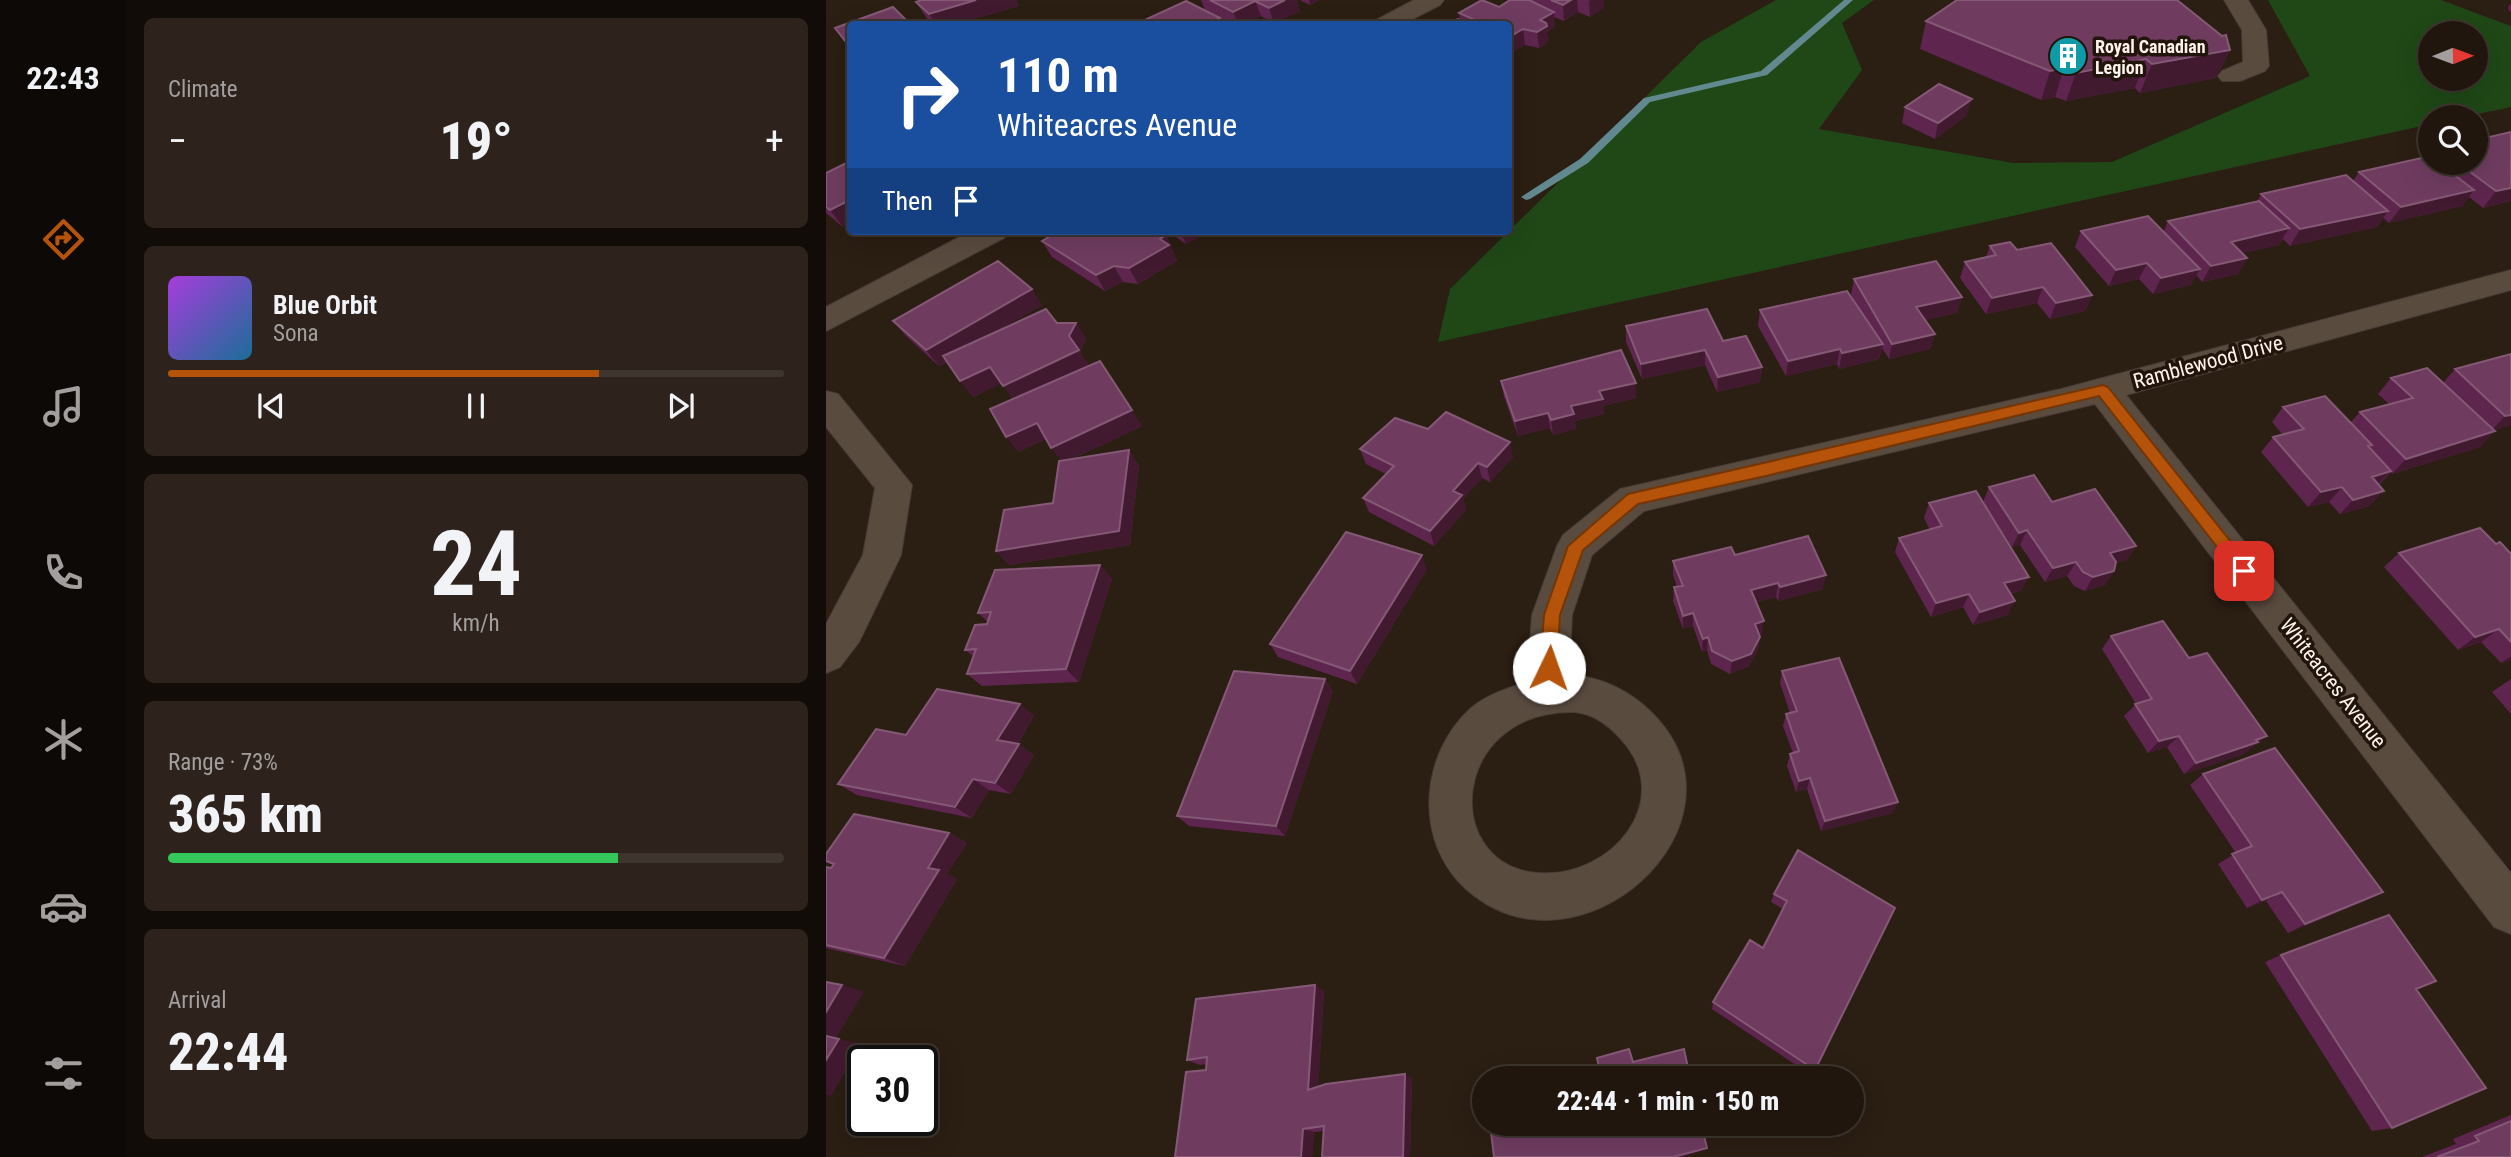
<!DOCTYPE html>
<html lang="en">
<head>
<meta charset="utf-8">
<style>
	body { margin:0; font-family:"Roboto Condensed",sans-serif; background:#2d231c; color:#f1f3f6; height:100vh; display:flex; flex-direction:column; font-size:26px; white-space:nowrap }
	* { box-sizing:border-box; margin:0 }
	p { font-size:23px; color:#a29f9e }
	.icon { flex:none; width:38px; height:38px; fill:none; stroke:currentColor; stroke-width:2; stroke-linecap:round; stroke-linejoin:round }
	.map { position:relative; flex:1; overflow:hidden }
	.sheet { display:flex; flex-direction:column; gap:18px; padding:18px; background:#120c08; width:700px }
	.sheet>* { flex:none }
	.guide { position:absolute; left:21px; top:21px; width:665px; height:214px; border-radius:7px; box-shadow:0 7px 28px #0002,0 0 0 2px #3d352e; background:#1a4fa0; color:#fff; overflow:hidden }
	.needle { width:46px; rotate:89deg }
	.tools { position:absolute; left:1592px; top:21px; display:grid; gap:14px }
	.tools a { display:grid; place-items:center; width:70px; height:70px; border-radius:50%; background:#20160e; box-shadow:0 7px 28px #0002,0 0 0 2px #3d352e; font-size:35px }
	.speed { position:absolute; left:21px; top:1045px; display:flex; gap:14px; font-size:35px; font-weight:700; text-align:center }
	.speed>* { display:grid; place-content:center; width:91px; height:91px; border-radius:50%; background:#20160e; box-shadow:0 7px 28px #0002,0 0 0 2px #3d352e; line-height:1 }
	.speed .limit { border:4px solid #111; border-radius:10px; background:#fff; color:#111 }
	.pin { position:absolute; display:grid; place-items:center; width:60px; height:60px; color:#fff; margin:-30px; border-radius:14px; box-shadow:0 4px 10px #0006 }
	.me { position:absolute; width:77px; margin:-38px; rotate:3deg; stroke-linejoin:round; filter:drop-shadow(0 0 5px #0008) }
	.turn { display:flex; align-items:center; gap:24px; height:147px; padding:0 35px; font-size:32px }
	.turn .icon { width:91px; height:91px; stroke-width:2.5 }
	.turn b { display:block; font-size:49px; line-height:60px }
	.then { display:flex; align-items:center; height:66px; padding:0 35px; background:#0003; gap:14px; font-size:26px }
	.big { font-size:52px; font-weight:800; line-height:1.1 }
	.sheet .tile { flex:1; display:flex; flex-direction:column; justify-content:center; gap:10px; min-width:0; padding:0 24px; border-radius:10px; background:#2d231c }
	.sheet .dial { align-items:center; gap:0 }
	.dial b { font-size:91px; line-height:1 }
	.song { display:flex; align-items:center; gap:21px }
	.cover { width:84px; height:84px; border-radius:10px; background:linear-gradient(135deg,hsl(280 70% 55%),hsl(200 70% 35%)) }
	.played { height:7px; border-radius:4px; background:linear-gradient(90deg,#b45309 70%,#3d352e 70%) }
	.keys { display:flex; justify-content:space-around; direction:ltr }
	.heat { display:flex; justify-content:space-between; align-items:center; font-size:38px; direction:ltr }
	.charge { height:10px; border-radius:5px; background:linear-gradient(90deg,#34c759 73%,#3d352e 0) }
	.trip { position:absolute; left:646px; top:1066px; width:392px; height:70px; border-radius:35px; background:#20160e; box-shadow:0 7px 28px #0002,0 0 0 2px #3d352e; font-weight:800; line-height:70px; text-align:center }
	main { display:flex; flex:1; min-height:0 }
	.tab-bar { display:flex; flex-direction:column; width:126px; justify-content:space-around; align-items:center; background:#0d0906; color:#a29f9e }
	.tab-bar .icon { width:49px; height:49px }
	.tab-bar .on { color:#b45309 }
	.tab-bar b { font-size:32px; color:#f1f3f6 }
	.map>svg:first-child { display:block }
	.green { fill:#1f4816; fill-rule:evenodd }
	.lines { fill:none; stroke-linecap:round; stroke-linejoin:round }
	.stream { fill:#638990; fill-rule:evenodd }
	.minor-casing { stroke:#463b35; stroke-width:2 }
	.minor { fill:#5a4b3f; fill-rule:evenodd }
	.wall { fill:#5e264f }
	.shaded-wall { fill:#421a30 }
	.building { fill:#6f3c60; stroke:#855976; stroke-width:2 }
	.route { fill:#b45309; stroke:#753606; stroke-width:2 }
	.labels { text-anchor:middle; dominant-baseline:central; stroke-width:7; stroke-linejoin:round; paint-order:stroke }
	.far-poi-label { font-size:18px; font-weight:bold; fill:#fdf3ec; stroke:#21140a; text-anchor:start }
	.street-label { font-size:21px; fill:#fdf3ec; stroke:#21140a }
</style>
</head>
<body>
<main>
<nav class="tab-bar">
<b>22:43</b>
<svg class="icon on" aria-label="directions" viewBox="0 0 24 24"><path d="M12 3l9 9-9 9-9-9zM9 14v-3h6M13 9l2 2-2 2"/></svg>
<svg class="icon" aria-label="music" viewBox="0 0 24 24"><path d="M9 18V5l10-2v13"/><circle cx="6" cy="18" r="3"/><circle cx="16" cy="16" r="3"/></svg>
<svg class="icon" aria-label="phone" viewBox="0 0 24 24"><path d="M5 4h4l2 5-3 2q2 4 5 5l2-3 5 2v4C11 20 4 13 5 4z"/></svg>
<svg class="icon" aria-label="climate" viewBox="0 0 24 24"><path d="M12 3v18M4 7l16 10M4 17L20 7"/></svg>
<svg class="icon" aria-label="car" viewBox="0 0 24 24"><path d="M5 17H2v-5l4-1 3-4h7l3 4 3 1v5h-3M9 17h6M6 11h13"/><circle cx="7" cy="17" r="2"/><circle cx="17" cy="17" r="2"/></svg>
<svg class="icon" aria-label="filters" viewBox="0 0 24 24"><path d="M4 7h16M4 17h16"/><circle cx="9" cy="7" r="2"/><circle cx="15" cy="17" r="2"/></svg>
</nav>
<section class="sheet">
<div class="tile"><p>Climate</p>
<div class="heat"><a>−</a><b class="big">19°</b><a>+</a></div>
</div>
<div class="tile">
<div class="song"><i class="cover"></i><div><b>Blue Orbit</b><p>Sona</p></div></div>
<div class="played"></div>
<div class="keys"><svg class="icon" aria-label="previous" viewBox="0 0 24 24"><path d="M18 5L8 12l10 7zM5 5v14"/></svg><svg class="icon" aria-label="pause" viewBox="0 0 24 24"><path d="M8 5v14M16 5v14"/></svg><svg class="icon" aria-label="next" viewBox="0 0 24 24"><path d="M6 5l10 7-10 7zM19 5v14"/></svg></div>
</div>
<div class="tile dial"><b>24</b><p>km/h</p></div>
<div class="tile"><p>Range · 73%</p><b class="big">365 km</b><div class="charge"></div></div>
<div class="tile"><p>Arrival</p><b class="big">22:44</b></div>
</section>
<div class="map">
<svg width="1685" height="1157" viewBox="0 0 1685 1157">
	<rect width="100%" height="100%" fill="#2b1e13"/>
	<!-- green -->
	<path class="green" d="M950,0H1048L1016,23L1036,70L993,129L1187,163L1286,162L1484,76L1442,0H1615L1685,26V107L1637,117H1605V124L612,342L624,289L875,42ZM1605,33H1650V79H1605Z"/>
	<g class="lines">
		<!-- stream -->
		<path class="stream" d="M1018,0H1027L941,75L824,102L762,163L704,199L700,200L695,197L754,159L818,98L935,71Z"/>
		<defs>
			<path id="minor" d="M588,0H618L614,5L577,24H548L552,19Z
				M1398,0H1422L1440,30L1443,66L1439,71L1414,81H1396L1392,76L1396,71L1417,62L1416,30Z
				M145,231H183L178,238L0,331V307Z
				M1685,270V290L1300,395L1685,873V934L1668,927L1269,404L818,511L766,555L746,615L743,675C775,676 806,692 827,714C935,824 752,989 640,889C588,842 593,756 644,709C660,695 682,688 701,682L706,615L731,546L737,535L794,489L1235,389ZM749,712C768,714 782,725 794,738C852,800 785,879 712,873C613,865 625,709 749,712Z
				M0,391L12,394L86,485L75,555L33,642L14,667L0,673V624L37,555L49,488L0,427Z"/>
		</defs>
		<!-- minor casing -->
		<use href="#minor" class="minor-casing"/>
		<!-- minor -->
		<use href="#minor" class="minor"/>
	</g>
	<!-- wall -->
	<path class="wall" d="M375,0H471L474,11L448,23L435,16L418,24H407L379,10Z
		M474,0H493L484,5Z
		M684,0H778V8L764,17L752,12L738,21L728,17L729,27L721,32L722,42L713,48L699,45L687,52L682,50V24H621L634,19L633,13L673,7Z
		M190,1L193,6L130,24H107L100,17L90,2Z
		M1685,3V13L1682,8Z
		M1100,21L1404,50L1390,78L1314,93L1309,88L1240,101L1229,97L1215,100L1094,49Z
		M24,24V50L9,28Z
		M1079,107L1141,115L1109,139L1076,123Z
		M24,161V222L17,227L0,213V173Z
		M1605,163H1650L1685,201L1657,208L1643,197L1636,206L1563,223L1557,218L1551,227L1464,246L1457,239L1453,245L1416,253L1421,258L1412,274L1376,282L1370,275L1365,285L1327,294L1313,279L1283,286L1249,247L1255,231H1338L1342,221L1431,202L1435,194L1527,181L1533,172Z
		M341,231H382L360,244Z
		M383,231H400L392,236Z
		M340,235L351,261L312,284L297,282L279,291L226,257L216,241Z
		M1164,246L1191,250L1266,295L1259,311L1224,319L1211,303L1160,314L1134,278L1139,262L1160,257Z
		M1028,279L1136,297L1131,313L1099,320L1109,334L1104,349L1063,359L1056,348L1053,359L1013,369L1011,364L960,376L932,326L934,310L1031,306L1025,295Z
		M216,305L175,329L231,323H250L260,339L254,352L263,366L316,426L246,459L313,465L304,545L184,565L170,551L227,503L235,460L220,439L192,452L187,399L175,383L147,397L121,362L113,366L80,336L67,321Z
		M800,326L897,341L936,367L934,382L891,392L879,365L816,379L800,342Z
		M1685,354V425L1668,430L1654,447L1566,474L1565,472L1553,485L1544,506L1514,514L1503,502L1482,507L1435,452L1447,437L1457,435L1446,422L1457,407L1525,422L1534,412L1563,404L1552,394L1565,378L1617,383L1629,369Z
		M675,381L810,383V398L777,406L778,414L749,421L750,429L727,435L724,428L692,436L678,397Z
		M602,429L687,457L664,482L656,478L637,499L640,510L608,546L543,512L537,498L560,474L540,464L534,449Z
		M1163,487L1226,502L1310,546L1301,560L1290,563L1288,571L1279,585L1259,591L1248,586L1241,576L1219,582L1194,545L1186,547L1157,502Z
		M1103,503L1196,590L1184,594L1182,615L1147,625L1137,607L1105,617L1069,552L1073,538L1104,530L1098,518Z
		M1670,544L1685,554V660L1675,663L1655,642L1632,650L1558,567L1573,553Z
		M909,555L997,589L952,601L950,597L930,602L936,635H933L934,637L932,650L923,666L904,674L885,664L881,650L876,652L867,626L857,629L847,601L848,587H851L847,575V561Z
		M274,565L286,579L253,682L156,686L141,674L147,656L139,650L162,622L152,613Z
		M601,569L531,684L452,657L444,644Z
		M1285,636L1363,658L1441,736L1418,754L1358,774L1341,747L1322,753L1298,716L1310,704L1276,649Z
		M956,671L1072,802L1066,813L995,831L981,789L970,792L961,766L964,754L967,753L957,726L960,714L964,713L954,683Z
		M499,679L507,691L459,836L363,826L351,816Z
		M1685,679V714L1666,692Z
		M194,704L208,716L192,744L208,755L185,794L163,790L146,818L31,795L12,784L80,735Z
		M1377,774L1539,901L1462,933L1440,901L1421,908L1392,864L1410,853L1364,785Z
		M123,833L141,843L121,874L131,879L79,966L0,948V867L5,868L7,865L0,862V854Z
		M948,894L1069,908L989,1070L985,1075L886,1009L887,1002L937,948L957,909L945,902Z
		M1455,955L1590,989L1566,1128L1546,1131L1439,962Z
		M489,985L498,991L492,1087L586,1078L584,1157H496L498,1131L488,1132L486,1157L380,1070V1064L374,1065L361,1060Z
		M1685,1115V1157H1596L1630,1144L1627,1139Z"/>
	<!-- shaded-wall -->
	<path class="shaded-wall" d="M150,0H192L190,1L193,6L130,24H110L103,14Z
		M459,0H471L474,11L448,23L443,8Z
		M483,0H493L484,5Z
		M745,0H751L752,12L738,21L737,5Z
		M765,0H778V8L764,17L763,1Z
		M429,1L435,16L418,24H412L407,12Z
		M728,12L729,27L721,32L722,42L713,48L711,32L714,20Z
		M394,18L397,24H381Z
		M697,29L699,45L687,52L685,36Z
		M1404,50L1390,78L1314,93L1326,64Z
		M1320,59L1309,88L1240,101L1250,73Z
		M1238,68L1229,97L1215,100L1224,71Z
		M1146,99L1141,115L1109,139L1112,123Z
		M1685,188V201L1657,208L1670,191Z
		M1648,190L1636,206L1563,223L1575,207Z
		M24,200V222L17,227L4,210Z
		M1562,211L1551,227L1464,246L1474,229Z
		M1463,228L1453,245L1396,258L1405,242Z
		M354,231H382L360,244Z
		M389,231H400L392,236Z
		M340,235L351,261L312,284L303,268L334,239Z
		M1421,258L1412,274L1376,282L1385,266Z
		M1321,263L1313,279L1283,286L1290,270Z
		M288,266L297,282L279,291L270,275Z
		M1374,269L1365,285L1327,294L1335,278Z
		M1217,287L1211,303L1160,314L1166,298Z
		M206,289L216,305L113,366L100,350Z
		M1266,295L1259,311L1224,319L1230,303Z
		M1136,297L1131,313L1086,323L1090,307Z
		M250,323L260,339L254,352L263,366L189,402L177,386L243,336Z
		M1109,334L1104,349L1063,359L1066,344Z
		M1057,344L1053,359L1013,369L1016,353Z
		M1014,349L1011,364L960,376L962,361Z
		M879,350V365L816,379L815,364Z
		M164,367L176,383L147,397L134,381Z
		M936,367L934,382L891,392L892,377Z
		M810,383V398L777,406L778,414L749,421L750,429L727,435L725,420L745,406L773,391Z
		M306,410L316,426L237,463L225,448Z
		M722,413L724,428L692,436L689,421Z
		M1685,415V425L1664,432L1679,416Z
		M211,423L222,438L192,452L180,437Z
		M1669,431L1654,447L1566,474L1580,459Z
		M684,442L687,457L664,482L661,467Z
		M303,450L313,465L304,545L184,565L170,551Z
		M652,463L656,478L637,499L640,510L608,546L604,531L627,491Z
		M1565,471L1551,486L1546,477Z
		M1516,487L1503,502L1482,507L1495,492Z
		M1558,491L1544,506L1514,514L1527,500Z
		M1201,530L1194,545L1186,547L1193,533Z
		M1310,546L1301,560L1275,567L1284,553Z
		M596,555L601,569L531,684L524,671Z
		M1250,562L1241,576L1219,582L1227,568Z
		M274,565L286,579L253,682L240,669Z
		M1288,571L1279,585L1259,591L1267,577Z
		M1000,575L997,589L952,601L954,587Z
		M1203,577L1196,590L1171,597L1178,583Z
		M952,583L950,597L924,604L925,590Z
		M1143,594L1137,607L1105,617L1110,603Z
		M1189,601L1182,615L1147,625L1154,612Z
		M867,613V626L857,629V616Z
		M938,621L936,635L927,637L929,624Z
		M1673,629L1655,642L1632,650L1649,637Z
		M882,637L881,650L876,652L877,639Z
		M934,637L932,650L923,666L904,674L906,661Z
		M1685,656V660L1675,663Z
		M499,679L507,691L459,836L450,826Z
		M194,704L208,716L187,752L171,740Z
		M1353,736L1341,747L1322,753L1333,741Z
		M1441,736L1418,754L1358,774L1370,763Z
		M193,744L208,755L185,794L169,783Z
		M984,778L981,789L970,792L973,781Z
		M147,779L163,790L146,818L129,807Z
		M1072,802L1066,813L995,831L999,821Z
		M123,833L141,843L121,874L131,879L79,966L58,958L102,868Z
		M1456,892L1440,901L1421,908L1436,900Z
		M1557,892L1539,901L1462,933L1479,924Z
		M16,985L38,992L10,1038L0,1036V1012Z
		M489,985L498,991L492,1094L482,1090Z
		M13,1039L35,1044L5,1096L0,1095V1060Z
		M579,1074L586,1078L584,1157H577Z
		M477,1129L488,1132L486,1157H475Z
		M881,1148L879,1150L856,1157H847Z"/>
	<!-- building -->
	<path class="building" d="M95,0H150L103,14L90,2Z
		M384,0H459L443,8L429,1L407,12Z
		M656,0L673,7L684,0H703L728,12L714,20L720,23L721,26L711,32L697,29L685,36L682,35V24H658L633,13Z
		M725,0H745L737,5Z
		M1131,0H1351L1396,36L1400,35L1404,50L1326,64L1320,59L1250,73L1238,68L1224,71L1100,21Z
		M360,1L394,18L381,24H315L312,23Z
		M67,7L84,24H24V40L20,42L9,28Z
		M632,19L643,24H621Z
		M1113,84L1146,99L1112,123L1079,107Z
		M1685,132V188L1670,191L1632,163H1650V140Z
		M1604,156L1605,157V163H1613L1648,190L1575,207L1533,172Z
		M24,161V200L4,210L0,207V173Z
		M1520,175L1562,211L1474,229L1435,194Z
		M1433,201L1463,228L1405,242L1421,258L1385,266L1342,221Z
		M1322,216L1374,269L1335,278L1321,263L1290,270L1255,231Z
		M233,231H333L340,235L334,239L343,245L303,268L288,266L270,275L216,241Z
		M1184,242L1191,250L1225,243L1266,295L1230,303L1217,287L1166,298L1139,262L1170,255L1164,246Z
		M172,261L206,289L100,350L67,321Z
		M1110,261L1136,297L1090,307L1109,334L1066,344L1028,279Z
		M1021,291L1057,344L1016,353L1014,349L962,361L934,310Z
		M220,309L231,323H250L243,336L253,350L177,386L164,367L134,381L117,356Z
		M881,309L897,341L920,336L936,367L892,377L879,350L815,364L800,326Z
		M795,350L810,383L773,391L777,399L745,406L748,414L725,420L722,413L689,421L675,381Z
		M1685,354V415L1679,416L1629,369Z
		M274,361L306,410L225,448L211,423L180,437L164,409Z
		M1601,368L1669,431L1580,459L1534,412L1587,398L1565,378Z
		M1499,396L1546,445L1542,446L1565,471L1546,477L1558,491L1527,500L1516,487L1495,492L1447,437L1478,429L1457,407Z
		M620,412L684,442L661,467L652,463L627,491L636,495L604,531L537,498L568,466L534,449L569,418L602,429Z
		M303,450L293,531L170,551L178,510L227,503L233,461Z
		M1208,475L1226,502L1269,489L1310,546L1284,553L1290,562L1288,571L1267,577L1257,572L1250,562L1227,568L1201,530L1193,533L1163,487Z
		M1150,491L1203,577L1178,583L1189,601L1154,612L1143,594L1110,603L1073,538L1116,526L1103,503Z
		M1654,528L1670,544L1674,542L1685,554V642L1673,629L1649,637L1573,553Z
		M520,532L596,555L524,671L444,644Z
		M982,536L1000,575L954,587L952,583L925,590L938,621L929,624L934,637L925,654L906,661L886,651L882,637L877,639L867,613L857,616L848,587L857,586L847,561L905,547L909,555Z
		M274,565L240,669L141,674L150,649L139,650L149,625L161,624L165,612L152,613L169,570Z
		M1337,621L1363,658L1381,653L1441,736L1430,740L1432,742L1370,763L1353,736L1333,741L1309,704L1326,699L1285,636Z
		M1013,658L1072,802L999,821L984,778L973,781L964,754L973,751L960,714L971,711L956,671Z
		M408,671L499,679L450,826L351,816Z
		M111,689L194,704L171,740L193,744L169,783L147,779L129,807L12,784L50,729L80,735Z
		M1449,748L1557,892L1479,924L1456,892L1436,900L1406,854L1426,846L1377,774Z
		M28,814L123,833L102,868L113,870L58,958L0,945V867L5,868L8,864L0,861V854Z
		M972,850L1069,908L989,1070L887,1002L924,940L937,948L961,901L948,894Z
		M1563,915L1610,981L1590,989L1660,1088L1566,1128L1455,955Z
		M0,982L16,985L0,1012Z
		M489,985L482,1090L500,1084L579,1074L577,1157H496L498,1126L477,1129L475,1157H349L360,1072L380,1070L381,1057L361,1060L370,999Z
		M0,1036L13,1039L0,1060Z
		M803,1049L807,1062L858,1049L864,1078H751L774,1072L771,1058Z
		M1685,1121V1157H1611L1653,1141L1649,1136Z
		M664,1124H875L881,1148L847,1157H668Z"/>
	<!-- route -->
	<path class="route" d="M1277,385L1282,387L1424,566V575H1413L1273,396L940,476L812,504L757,550L734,615L731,668L729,673H717L714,668L718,615L742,546L802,494Z"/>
	<!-- icons -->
	<defs>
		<symbol id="building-disc" viewBox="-11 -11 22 22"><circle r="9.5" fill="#0f9aa8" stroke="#21140a"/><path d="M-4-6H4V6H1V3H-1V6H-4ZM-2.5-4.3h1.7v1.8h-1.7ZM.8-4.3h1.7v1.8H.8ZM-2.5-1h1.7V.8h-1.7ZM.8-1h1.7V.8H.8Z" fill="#fff"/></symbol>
	</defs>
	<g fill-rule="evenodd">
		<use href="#building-disc" x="1220" y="34" width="44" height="44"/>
	</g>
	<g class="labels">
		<!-- far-poi labels -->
		<g class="far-poi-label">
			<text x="1269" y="46">Royal Canadian<tspan x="1269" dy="21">Legion</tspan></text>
		</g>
		<!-- street labels -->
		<g class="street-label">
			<text transform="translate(1382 362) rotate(-15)">Ramblewood Drive</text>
			<text transform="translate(1507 683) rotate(52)">Whiteacres Avenue</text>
		</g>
	</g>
</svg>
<div class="tools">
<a><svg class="needle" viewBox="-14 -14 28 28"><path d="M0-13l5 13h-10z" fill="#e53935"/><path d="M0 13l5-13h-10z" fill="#a29f9e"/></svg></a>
<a><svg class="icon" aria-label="search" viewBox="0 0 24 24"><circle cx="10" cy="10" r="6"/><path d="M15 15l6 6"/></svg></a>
</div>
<div class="speed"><div class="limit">30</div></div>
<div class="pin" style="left:1418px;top:571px;background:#d93025"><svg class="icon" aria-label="arrive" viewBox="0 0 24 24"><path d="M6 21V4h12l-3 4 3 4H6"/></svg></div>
<svg class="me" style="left:723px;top:668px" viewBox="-20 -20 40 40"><circle r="19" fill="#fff"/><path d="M0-13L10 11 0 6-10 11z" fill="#b45309"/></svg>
<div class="trip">22:44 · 1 min · 150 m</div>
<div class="guide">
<div class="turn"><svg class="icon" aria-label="right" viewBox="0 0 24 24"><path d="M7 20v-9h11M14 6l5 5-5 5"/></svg><div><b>110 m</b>Whiteacres Avenue</div></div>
<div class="then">Then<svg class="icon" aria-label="arrive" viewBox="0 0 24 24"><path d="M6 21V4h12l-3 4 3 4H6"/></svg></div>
</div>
</div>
</main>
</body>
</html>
